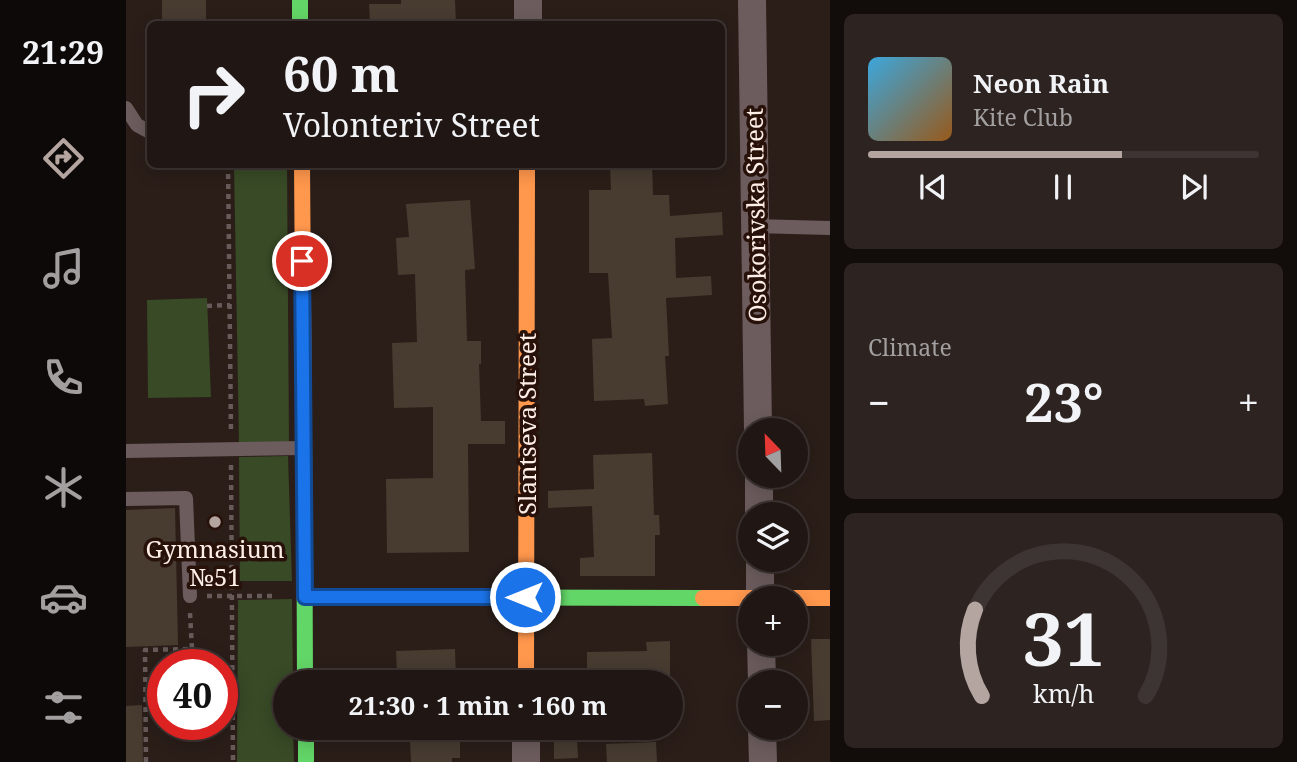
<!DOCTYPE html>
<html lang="en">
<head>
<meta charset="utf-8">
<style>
	body { margin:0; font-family:"Noto Serif",serif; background:#2d2321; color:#f1f3f6; height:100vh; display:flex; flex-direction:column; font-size:26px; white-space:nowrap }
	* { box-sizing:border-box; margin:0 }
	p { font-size:23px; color:#a29fa0 }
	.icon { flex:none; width:38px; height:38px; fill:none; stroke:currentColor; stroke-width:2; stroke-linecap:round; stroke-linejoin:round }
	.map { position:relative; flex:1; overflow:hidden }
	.sheet { display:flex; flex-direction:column; gap:14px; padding:14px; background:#120c0a; width:467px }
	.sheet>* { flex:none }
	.hud { position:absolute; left:21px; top:21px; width:578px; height:147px; border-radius:10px; box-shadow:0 4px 18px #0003,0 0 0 2px #3d3533; background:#201613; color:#f1f3f6; overflow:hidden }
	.needle { width:46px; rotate:337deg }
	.buttons { position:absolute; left:612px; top:418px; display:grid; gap:14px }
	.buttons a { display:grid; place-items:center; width:70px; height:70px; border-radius:50%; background:#201613; box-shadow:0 4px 18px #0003,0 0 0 2px #3d3533; font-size:35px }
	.speed { position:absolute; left:21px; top:649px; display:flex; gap:14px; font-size:35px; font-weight:700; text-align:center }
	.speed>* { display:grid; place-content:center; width:91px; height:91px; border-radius:50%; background:#201613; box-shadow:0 4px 18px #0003,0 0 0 2px #3d3533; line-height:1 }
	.speed .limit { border:10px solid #d22; background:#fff; color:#111 }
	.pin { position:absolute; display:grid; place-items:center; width:60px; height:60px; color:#fff; margin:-30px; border:4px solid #fff; border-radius:50%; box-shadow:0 2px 7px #0007 }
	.me { position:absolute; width:77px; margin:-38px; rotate:270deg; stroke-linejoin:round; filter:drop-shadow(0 0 5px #0008) }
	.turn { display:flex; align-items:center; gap:24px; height:147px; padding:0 21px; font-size:32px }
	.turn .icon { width:91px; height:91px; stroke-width:2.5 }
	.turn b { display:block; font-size:49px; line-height:60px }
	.big { font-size:52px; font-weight:700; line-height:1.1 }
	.sheet .widget { flex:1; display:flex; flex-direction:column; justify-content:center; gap:10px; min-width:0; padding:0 24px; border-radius:10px; background:#2d2321 }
	.sheet .dial { align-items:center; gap:0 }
	.dial svg { height:182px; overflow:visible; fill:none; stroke:#3d3533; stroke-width:7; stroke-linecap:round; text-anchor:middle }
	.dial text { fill:#f1f3f6; stroke:none }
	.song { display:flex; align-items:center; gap:21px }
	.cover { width:84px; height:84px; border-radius:10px; background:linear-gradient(135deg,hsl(200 70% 55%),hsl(30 70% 35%)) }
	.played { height:7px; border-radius:4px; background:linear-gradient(90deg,#b4a5a0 65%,#3d3533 65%) }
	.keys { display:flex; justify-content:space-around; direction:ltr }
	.heat { display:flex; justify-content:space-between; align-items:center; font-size:38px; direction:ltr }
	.trip { position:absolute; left:147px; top:670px; width:410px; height:70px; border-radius:35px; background:#201613; box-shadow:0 4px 18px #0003,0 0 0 2px #3d3533; font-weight:700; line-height:70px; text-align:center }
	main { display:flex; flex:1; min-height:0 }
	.tabs { display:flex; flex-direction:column; width:126px; justify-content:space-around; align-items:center; background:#0d0908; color:#a29fa0 }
	.tabs .icon { width:49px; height:49px }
	.tabs .current { color:#b4a5a0 }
	.tabs b { font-size:32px; color:#f1f3f6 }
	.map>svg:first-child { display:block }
	.green { fill:#384a26 }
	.building { fill:#483c31 }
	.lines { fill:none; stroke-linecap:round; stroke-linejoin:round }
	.path { stroke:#675b5a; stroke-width:4.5; stroke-dasharray:5 5; stroke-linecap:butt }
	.lane { stroke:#6c5c5e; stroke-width:14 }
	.street { stroke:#6c5c5e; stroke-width:28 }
	.fast { stroke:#63d668; stroke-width:16 }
	.slow { stroke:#ff974d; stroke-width:16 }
	.route-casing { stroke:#114b97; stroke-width:18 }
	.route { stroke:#1a73e8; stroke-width:12 }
	.poi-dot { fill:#b4a5a0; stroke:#271109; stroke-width:2.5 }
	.labels { text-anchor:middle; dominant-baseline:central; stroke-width:7; stroke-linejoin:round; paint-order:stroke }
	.street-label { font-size:24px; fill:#feeee8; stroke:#271109 }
	.poi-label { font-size:24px; fill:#feeee8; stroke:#271109 }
</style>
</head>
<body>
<main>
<nav class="tabs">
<b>21:29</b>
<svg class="icon current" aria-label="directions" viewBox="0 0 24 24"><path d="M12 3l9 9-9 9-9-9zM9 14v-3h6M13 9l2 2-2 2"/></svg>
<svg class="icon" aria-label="music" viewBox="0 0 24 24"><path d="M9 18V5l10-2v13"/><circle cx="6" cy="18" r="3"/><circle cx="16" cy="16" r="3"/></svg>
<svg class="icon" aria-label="phone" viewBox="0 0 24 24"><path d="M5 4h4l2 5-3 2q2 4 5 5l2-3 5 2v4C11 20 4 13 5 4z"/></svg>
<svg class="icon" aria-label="climate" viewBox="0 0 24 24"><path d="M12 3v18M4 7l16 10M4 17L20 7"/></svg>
<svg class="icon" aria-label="car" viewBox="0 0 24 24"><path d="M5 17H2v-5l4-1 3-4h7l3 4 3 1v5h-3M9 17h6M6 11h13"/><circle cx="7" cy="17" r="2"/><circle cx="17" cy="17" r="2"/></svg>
<svg class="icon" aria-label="filters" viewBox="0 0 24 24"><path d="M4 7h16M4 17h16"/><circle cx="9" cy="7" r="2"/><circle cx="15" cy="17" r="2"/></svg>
</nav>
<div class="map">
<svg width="704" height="762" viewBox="0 0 704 762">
	<rect width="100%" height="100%" fill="#2b1e19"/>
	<!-- green -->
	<path class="green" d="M108,165H161L163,442L113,443Z
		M81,298L85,397L22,398L21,300Z
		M162,456L166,581H114L113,457Z
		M166,599L167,682H159V728H167L168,762H111L112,600Z"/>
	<!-- building -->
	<path class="building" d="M36,0H80V24H36Z
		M275,0H329L330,24H244L243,4H275Z
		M484,164H526L527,195H543L544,216L596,212L597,235L549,238L550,278L585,276L586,295L540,298L543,356H539L542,404L519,406L518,399L468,401L466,339L486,338L482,273H463V190H485Z
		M344,200L349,269L339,270L341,341H355V364H353L355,421H379V444H342L343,552L261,553L260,479L307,478V407L268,408L266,343L291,342L289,274L272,275L270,238L283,237L280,204Z
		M526,453L528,515H533L534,535H529V576H454V558L468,557L466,506L422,508V491L468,489L467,455Z
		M49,508L52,645L0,647V510Z
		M685,639H704V720L688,721Z
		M544,641V682H479V671H461V652L521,651L520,642Z
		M329,649L330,682H285V671L271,672L270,651Z
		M16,705L17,762H0V706Z
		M451,738L452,758L428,759V739Z
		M334,739V758H326V762H285L284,740Z
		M530,742L531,762H481L480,744Z"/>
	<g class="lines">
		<!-- path -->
		<path class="path" d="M102,164L105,432
			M81,306L104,305
			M105,465L107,762
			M81,596H149
			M20,762L19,650L66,649L64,613"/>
		<!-- lane -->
		<path class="lane" d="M0,108L11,125L24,132
			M629,226L704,228
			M0,451L176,448
			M0,499L60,498L64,596"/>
		<!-- street -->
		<path class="street" d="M626,0L632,430
			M402,24V0
			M633,476V514
			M634,560V598
			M635,644L636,682
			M400,728V762
			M636,728L637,762"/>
		<!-- fast -->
		<path class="fast" d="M174,0V24
			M178,433L179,682
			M179,597L577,598
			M180,728V762"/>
		<!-- slow -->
		<path class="slow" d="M176,164L178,433
			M577,598H704
			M400,682L401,164"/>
	</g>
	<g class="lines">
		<defs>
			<path id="route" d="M176,261L179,597H399"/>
		</defs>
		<!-- route casing -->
		<use href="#route" class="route-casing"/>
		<!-- route -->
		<use href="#route" class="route"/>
	</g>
	<!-- markers -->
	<circle class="poi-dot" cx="89" cy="522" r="7"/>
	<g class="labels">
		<!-- street labels -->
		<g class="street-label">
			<text transform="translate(629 215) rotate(-91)">Osokorivska Street</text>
			<text transform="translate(400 424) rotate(-90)">Slantseva Street</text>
		</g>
		<!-- poi labels -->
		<g class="poi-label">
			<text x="89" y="548">Gymnasium<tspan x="89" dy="28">№51</tspan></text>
		</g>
	</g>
</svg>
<div class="buttons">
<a><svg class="needle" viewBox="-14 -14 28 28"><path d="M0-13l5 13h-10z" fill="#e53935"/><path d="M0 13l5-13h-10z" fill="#a29fa0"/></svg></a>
<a><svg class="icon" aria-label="layers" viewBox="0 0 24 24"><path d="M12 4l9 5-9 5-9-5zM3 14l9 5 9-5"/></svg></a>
<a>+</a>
<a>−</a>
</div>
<div class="speed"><div class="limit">40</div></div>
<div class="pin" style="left:176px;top:261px;background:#d93025"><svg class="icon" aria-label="arrive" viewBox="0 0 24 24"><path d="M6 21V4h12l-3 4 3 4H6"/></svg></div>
<svg class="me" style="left:399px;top:597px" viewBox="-20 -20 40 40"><circle r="17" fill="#1a73e8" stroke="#fff" stroke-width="3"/><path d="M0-11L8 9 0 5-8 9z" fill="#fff"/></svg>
<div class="trip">21:30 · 1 min · 160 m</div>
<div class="hud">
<div class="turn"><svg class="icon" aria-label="right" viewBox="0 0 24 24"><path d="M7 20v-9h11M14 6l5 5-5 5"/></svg><div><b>60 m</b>Volonteriv Street</div></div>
</div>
</div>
<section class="sheet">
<div class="widget">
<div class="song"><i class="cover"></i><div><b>Neon Rain</b><p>Kite Club</p></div></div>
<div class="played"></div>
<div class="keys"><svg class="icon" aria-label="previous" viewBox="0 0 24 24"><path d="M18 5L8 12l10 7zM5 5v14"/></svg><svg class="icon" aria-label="pause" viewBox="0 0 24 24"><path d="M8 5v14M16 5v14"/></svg><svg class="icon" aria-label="next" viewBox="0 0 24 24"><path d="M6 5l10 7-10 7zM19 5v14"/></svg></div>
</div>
<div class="widget"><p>Climate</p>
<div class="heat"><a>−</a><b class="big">23°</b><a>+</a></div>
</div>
<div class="widget dial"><svg viewBox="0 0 100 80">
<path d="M14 69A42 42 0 1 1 86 69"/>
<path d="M14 69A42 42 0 0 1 11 31" stroke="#b4a5a0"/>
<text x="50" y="56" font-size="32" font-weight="700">31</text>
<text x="50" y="72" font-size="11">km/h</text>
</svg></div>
</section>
</main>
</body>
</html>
